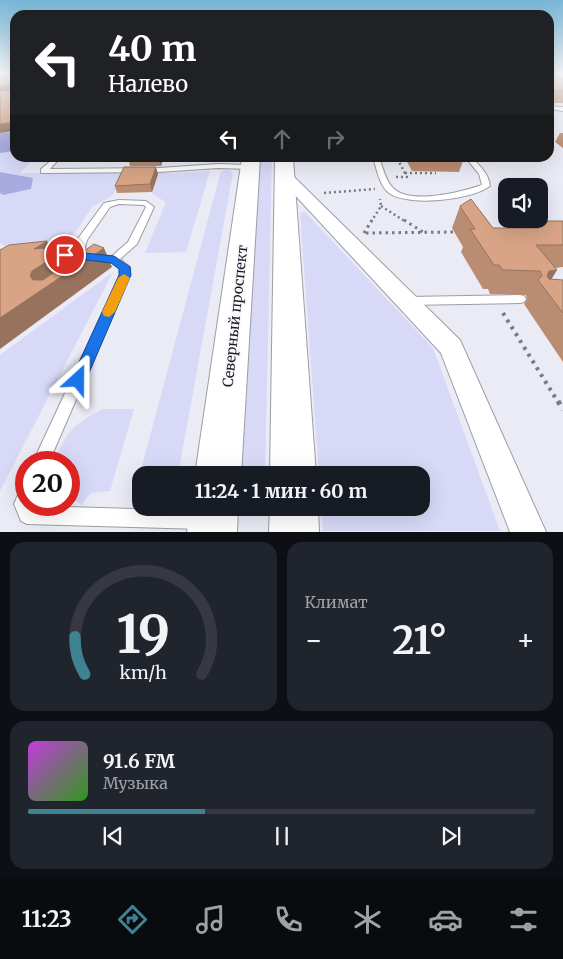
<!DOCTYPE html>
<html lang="ru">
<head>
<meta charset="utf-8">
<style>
	body { margin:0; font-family:Merriweather,serif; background:#20242c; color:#f1f3f6; height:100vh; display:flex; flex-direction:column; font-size:19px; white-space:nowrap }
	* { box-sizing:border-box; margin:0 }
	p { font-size:16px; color:#9ea1a6 }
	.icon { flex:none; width:28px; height:28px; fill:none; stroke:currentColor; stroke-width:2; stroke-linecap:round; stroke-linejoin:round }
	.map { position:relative; height:532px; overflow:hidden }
	.panel { display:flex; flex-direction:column; gap:10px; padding:10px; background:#0d0f14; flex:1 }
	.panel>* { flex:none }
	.hud { position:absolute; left:10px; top:10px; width:544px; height:152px; border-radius:15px; box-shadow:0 5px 20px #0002; background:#202124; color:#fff; overflow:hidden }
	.controls { position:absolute; left:498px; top:178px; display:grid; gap:10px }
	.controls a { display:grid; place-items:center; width:50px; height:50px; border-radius:10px; background:#171b24; box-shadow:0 5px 20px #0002; font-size:25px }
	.speed { position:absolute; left:15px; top:451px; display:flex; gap:10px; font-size:25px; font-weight:700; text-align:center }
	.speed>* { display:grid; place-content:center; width:65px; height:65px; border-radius:50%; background:#171b24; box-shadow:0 5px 20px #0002; line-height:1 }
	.speed .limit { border:8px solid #d22; background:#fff; color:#111 }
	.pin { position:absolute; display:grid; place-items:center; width:42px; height:42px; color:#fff; margin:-21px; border:2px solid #fff; border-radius:50%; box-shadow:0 1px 5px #0007 }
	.me { position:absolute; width:55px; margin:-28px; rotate:24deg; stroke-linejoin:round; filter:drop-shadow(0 0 4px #0008) }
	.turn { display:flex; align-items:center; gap:18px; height:105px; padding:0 15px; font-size:22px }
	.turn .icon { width:65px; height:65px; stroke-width:2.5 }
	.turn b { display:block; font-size:35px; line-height:42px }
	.lanes { display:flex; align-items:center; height:48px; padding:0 15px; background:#0003; justify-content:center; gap:25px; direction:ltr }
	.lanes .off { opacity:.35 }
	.big { font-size:38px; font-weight:700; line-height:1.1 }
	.panel .card { flex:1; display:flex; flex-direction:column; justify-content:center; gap:8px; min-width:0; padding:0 18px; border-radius:15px; background:#20242c }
	.panel .dial { align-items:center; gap:0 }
	.dial svg { height:130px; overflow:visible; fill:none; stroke:#363941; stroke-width:7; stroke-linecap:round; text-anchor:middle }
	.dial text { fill:#f1f3f6; stroke:none }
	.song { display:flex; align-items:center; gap:15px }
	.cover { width:60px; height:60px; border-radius:8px; background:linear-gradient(135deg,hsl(290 70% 55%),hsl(110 70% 35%)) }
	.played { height:5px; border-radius:2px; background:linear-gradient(90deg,#3f8392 35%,#363941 35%) }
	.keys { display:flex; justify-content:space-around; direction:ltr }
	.heat { display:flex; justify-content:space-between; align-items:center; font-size:28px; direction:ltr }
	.panel .tiles { flex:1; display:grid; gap:10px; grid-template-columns:1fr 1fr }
	.card:last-child { grid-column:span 2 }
	.trip { position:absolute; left:132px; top:466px; width:298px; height:50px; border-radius:15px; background:#171b24; box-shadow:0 5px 20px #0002; font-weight:700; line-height:50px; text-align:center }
	.tab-bar { display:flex; height:80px; justify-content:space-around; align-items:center; background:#090b0e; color:#9ea1a6 }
	.tab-bar .icon { width:35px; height:35px }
	.tab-bar .active { color:#3f8392 }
	.tab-bar b { font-size:22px; color:#f1f3f6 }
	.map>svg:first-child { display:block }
	.green { fill:#d8d9f7 }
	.forest { fill:#a9aadf }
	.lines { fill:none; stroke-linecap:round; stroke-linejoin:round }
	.service-casing { stroke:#9c9da7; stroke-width:2 }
	.minor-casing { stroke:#9c9da7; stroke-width:2 }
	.secondary-casing { stroke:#9c9da7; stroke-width:2 }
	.primary-casing { stroke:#cdcdce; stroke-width:2 }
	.path-far4 { stroke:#7a7a81; stroke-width:2; stroke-dasharray:1 2.5; stroke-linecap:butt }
	.path-far3 { stroke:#7a7a81; stroke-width:2.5; stroke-dasharray:2 3; stroke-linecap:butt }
	.path-far2 { stroke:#7a7a81; stroke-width:3; stroke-dasharray:2.5 4; stroke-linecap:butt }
	.path-far1 { stroke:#7a7a81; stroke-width:4; stroke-dasharray:3 5; stroke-linecap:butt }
	.path { stroke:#7a7a81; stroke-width:5; stroke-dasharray:4 6; stroke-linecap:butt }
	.service { fill:#fff; fill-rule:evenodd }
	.minor { fill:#fff; fill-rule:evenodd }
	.secondary { fill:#fff; fill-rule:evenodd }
	.primary { fill:#dfaf88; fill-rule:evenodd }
	.wall { fill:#ba8d72 }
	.shaded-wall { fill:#97735d }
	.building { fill:#d8a485; stroke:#97735d }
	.route { fill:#1a73e8; stroke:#114b97 }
	.slow { fill:#f59e0b }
	.labels { text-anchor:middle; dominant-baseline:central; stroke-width:4; stroke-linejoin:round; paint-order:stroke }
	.street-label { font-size:14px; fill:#1c1c20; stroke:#f9f9fd }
</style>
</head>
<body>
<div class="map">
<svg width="563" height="532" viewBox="0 0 563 532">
	<rect width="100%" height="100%" fill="#ebebf6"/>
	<!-- green -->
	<path class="green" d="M15,151V158H35L20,173H177L210,171L186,252L145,253L166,202L152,194L155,182L120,183L112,196L92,207L77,230L62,246L54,249H10L0,243V193L3,195L33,178L0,172V153Z
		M260,158H272L265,475H234Z
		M229,170L233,173L178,475H141V502L132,503L221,171Z
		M305,212L433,348L500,531H323L321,508H421V475H319L300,213Z
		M113,272L0,491V355Z
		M103,409H134L110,491L90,493L82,505L69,497V462H54L55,458C70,429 73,424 103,409Z"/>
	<!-- forest -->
	<path class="forest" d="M15,132V151L0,153V133Z
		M0,172L33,178L31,189L3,195L0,193Z"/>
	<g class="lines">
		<defs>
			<path id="service" d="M549,106L563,107V111L549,109Z
				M54,158H60L50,169L159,168L218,164L250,165L253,167L250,169L218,168L159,172L41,173V169Z
				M373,158H379C383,167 385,179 392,187C409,206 461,192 482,185L479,174L466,158H472C480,166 489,174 490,186C472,200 408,207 389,193C379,185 377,169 373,158Z
				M119,200L146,201L154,207L137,244L120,259L130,267V275L49,462H33L120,275V268L112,262L62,258L57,255L62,252L74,253L77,240L104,203ZM119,204L144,205L146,207L128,242L112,256L83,254L87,240L110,207Z
				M520,295L524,296L526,299L524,302L520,303L407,305L403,304L401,301L403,298L407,297Z
				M26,487V505L33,506L202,511L208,514L211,520L208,526L202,529L27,524L21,521L14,504L20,490Z"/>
			<path id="minor" d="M285,172L290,173L460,340L546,532H510L441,353L280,179L278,176L280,173Z"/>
			<path id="secondary" d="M242,158H260L241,475H195Z
				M275,158H293L316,475H270Z
				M190,508H238L237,532H187Z
				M270,508H318L319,532H269Z"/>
			<path id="primary" d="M0,73H13L11,75L0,76Z"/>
		</defs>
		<!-- service casing -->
		<use href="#service" class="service-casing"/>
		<!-- minor casing -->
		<use href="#minor" class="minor-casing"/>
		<!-- secondary casing -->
		<use href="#secondary" class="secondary-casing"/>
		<!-- primary casing -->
		<use href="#primary" class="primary-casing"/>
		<!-- path-far4 -->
		<path class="path-far4" d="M397,158L398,160"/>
		<!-- path-far3 -->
		<path class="path-far3" d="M405,173H436
			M396,177H407L397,158
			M324,193L375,189
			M381,206L406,222
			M371,222L381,206L380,199"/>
		<!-- path-far2 -->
		<path class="path-far2" d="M404,220L423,232
			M364,233L372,220
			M366,233L457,232"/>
		<!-- path-far1 -->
		<path class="path-far1" d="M503,313L558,402"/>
		<!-- path -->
		<path class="path" d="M558,401L563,410"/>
		<!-- service -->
		<use href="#service" class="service"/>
		<!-- minor -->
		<use href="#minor" class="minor"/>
		<!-- secondary -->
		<use href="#secondary" class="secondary"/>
		<!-- primary -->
		<use href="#primary" class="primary"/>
	</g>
	<!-- wall -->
	<path class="wall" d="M549,73H558L556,77L563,78V103H549Z
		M560,133H563V148L555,142Z
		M128,158H172L163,159L161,166H130Z
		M405,158H464L459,172L412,171Z
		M158,174L152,192L117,193L115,186Z
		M460,206L493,228H530L533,221H563V267L555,268L557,270L551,280H563V362L524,304L527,299L526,295L490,294L488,289H483L461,252L463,247L452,228Z"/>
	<!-- shaded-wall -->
	<path class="shaded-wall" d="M12,84L15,91L0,93V86Z
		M15,122V131L0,133V124Z
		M159,158H172L163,159L161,166Z
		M156,167L158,174L152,192L150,184Z
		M47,241L55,256L71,246L79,265L104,248L112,267L0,349V318L30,276L34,249Z
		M557,270L545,289L541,284L549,271Z"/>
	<!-- building -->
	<path class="building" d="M549,73H553V77L563,78V91H549Z
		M15,76V122L0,124V91L12,90L14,86L12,84L0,86V78Z
		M124,167H156L150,184L115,186Z
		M471,199L493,228H539L533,221H563V245H536L557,270L549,271L547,276L549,279L563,280V313L538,280L542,276L540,271L503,270L499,265H494L470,229H475L460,206Z
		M47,241L34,249L71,246L32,271L30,276L33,280H43L94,244L104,248L0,318V250L9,245Z"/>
	<!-- sky -->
	<linearGradient id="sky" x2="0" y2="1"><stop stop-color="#77b6d6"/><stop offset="0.5" stop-color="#f6f6fb"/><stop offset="1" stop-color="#f6f6fb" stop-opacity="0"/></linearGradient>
	<rect width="563" height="147" fill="url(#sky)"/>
	<!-- route -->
	<path class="route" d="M65,251L114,256L130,267L131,275L86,380L84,385L78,387L73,385L71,380L119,275V269L111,263L61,257L59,255Z"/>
	<!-- slow -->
	<path class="slow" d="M124,274L130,278L115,312L109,317L104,316L102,312L118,278Z"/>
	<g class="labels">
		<!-- street labels -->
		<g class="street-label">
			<text transform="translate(235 316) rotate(-84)">Северный проспект</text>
		</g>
	</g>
</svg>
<div class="controls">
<a><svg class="icon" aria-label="sound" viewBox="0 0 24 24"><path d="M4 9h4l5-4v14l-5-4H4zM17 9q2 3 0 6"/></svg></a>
</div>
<div class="speed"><div class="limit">20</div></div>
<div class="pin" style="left:65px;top:255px;background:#d93025"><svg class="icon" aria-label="arrive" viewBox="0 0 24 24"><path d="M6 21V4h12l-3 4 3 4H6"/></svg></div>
<svg class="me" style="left:78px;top:380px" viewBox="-20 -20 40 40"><path d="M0-17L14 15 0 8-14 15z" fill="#1a73e8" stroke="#fff" stroke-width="4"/></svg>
<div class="trip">11:24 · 1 мин · 60 m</div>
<div class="hud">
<div class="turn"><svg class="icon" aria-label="left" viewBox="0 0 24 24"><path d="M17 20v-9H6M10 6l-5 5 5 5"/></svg><div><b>40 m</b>Налево</div></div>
<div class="lanes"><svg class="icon" aria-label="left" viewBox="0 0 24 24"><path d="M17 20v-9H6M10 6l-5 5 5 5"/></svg><svg class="icon off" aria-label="ahead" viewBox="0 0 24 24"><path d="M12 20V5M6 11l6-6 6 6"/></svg><svg class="icon off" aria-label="right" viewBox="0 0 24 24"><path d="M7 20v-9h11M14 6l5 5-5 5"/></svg></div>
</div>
</div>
<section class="panel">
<div class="tiles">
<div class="card dial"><svg viewBox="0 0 100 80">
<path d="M14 69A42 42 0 1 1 86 69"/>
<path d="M14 69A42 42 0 0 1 8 46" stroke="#3f8392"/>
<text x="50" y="56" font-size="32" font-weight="700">19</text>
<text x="50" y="72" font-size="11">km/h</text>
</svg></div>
<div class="card"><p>Климат</p>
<div class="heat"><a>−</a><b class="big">21°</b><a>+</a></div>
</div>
<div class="card">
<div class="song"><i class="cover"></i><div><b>91.6 FM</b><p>Музыка</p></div></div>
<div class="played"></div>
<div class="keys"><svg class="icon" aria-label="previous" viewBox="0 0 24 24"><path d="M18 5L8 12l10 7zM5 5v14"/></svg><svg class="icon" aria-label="pause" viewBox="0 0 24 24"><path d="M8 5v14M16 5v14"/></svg><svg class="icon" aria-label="next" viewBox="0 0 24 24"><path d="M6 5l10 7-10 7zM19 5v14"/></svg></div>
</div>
</div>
</section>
<nav class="tab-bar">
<b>11:23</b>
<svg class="icon active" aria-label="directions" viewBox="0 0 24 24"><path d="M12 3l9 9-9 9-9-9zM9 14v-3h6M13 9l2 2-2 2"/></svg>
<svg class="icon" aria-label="music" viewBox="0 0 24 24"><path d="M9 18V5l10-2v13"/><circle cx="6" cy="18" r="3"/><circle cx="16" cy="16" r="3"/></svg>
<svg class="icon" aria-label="phone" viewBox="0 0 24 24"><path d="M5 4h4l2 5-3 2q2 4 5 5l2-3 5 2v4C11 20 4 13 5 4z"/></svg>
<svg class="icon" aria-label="climate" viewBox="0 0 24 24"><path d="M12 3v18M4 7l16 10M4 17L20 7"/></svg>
<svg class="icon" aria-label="car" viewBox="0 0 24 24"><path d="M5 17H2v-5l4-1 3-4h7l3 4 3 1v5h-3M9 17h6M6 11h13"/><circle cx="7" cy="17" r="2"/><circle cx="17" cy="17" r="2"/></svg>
<svg class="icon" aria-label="filters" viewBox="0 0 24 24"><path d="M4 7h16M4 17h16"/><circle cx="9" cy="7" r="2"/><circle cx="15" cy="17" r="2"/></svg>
</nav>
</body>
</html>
